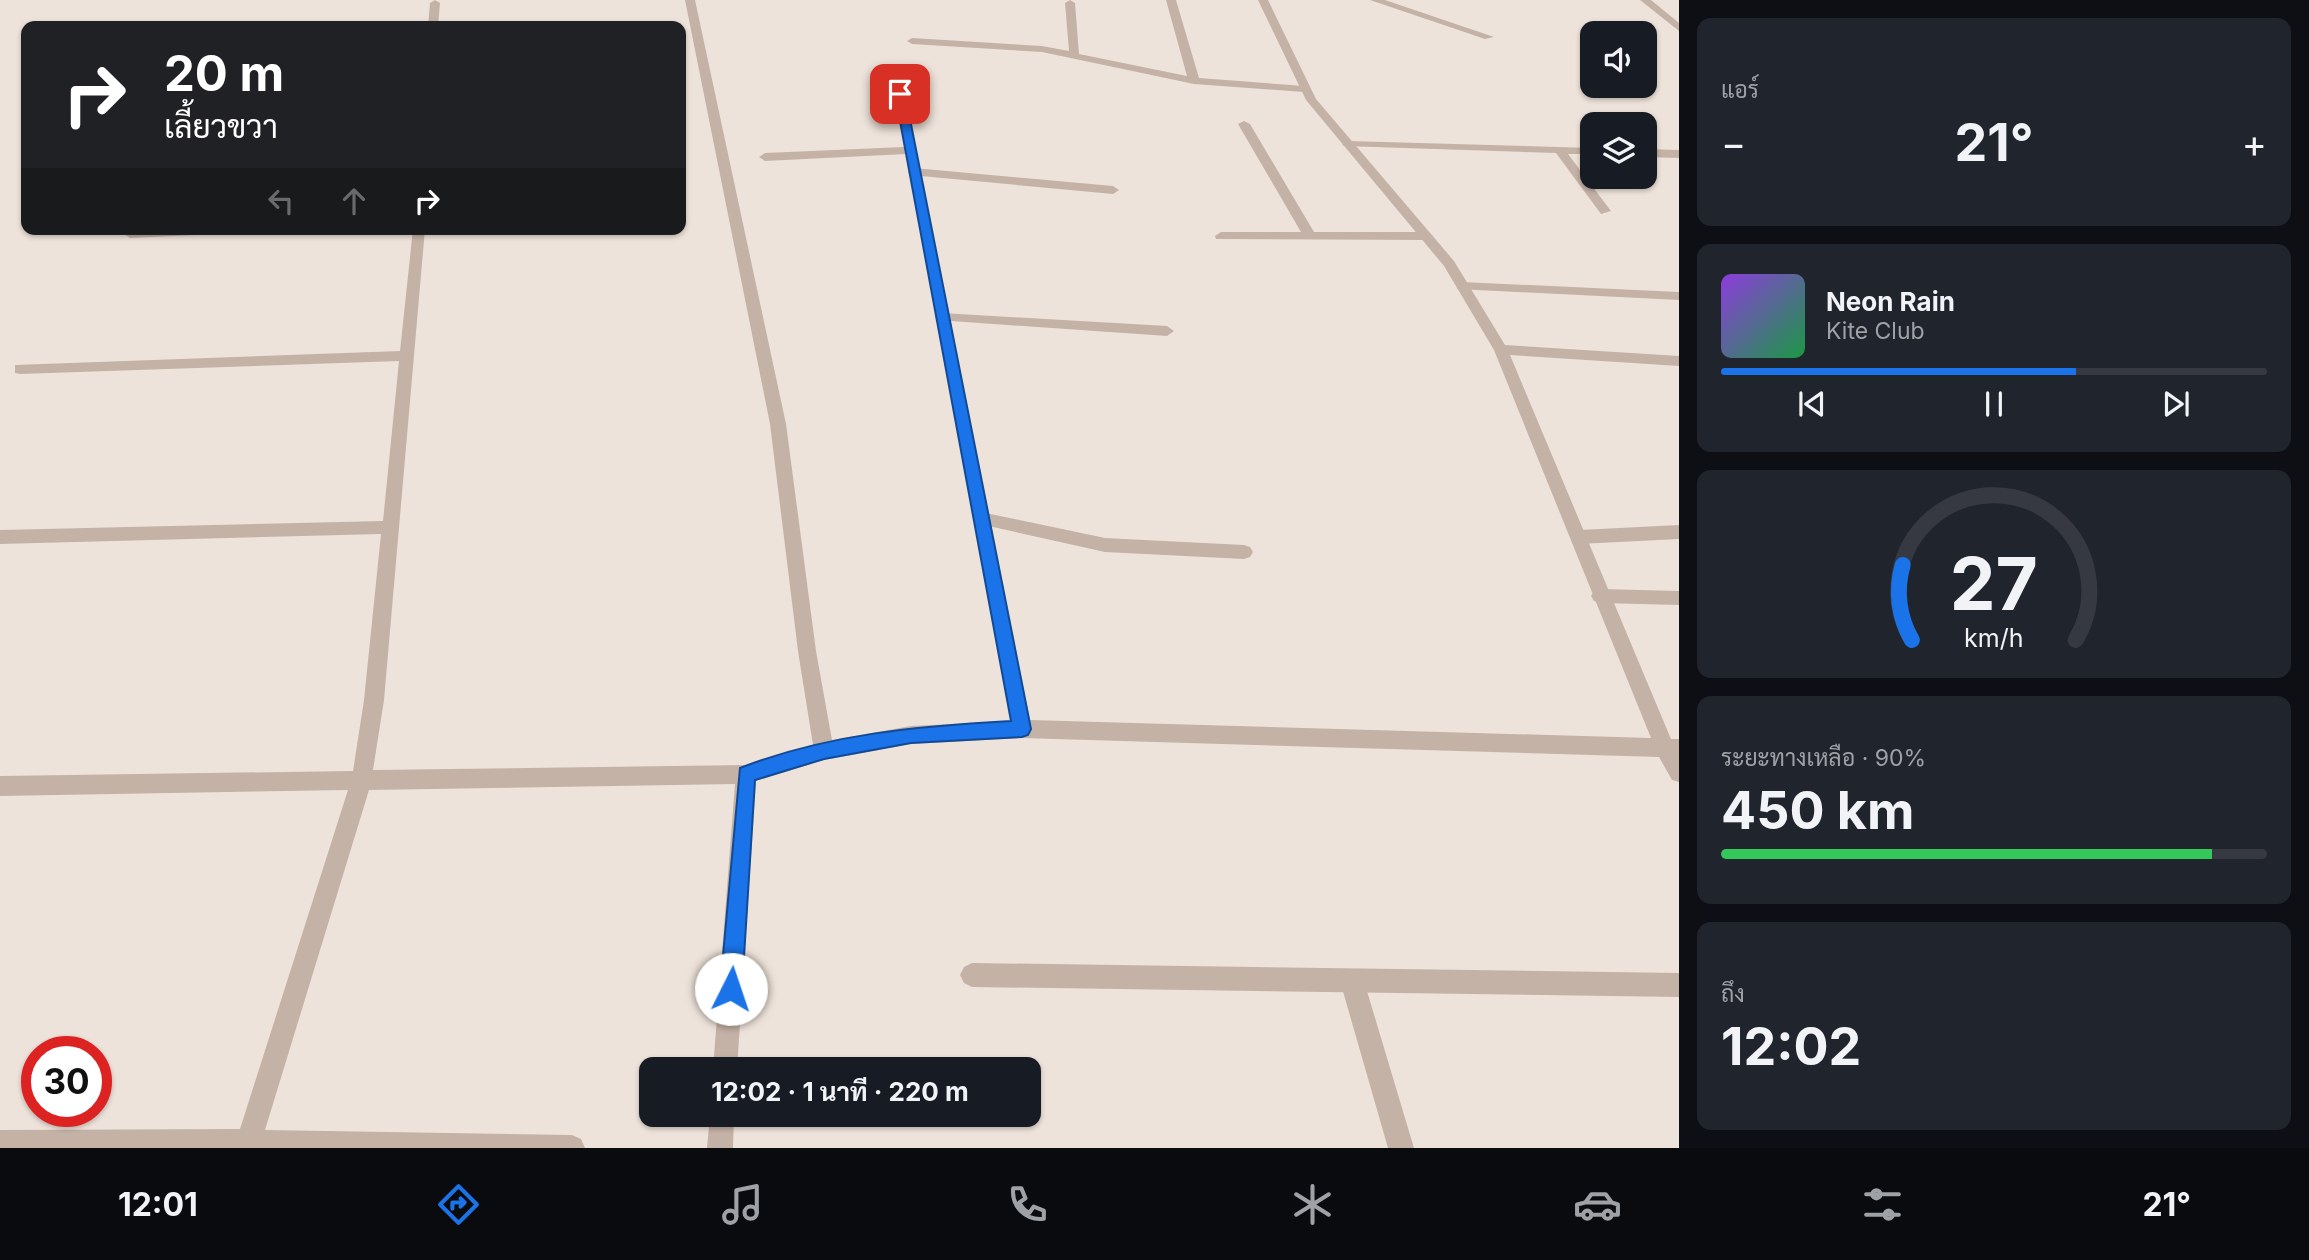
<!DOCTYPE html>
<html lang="th">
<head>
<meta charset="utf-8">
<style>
	body { margin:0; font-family:Inter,Sarabun,sans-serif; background:#20242c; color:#f1f3f6; height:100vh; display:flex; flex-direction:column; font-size:26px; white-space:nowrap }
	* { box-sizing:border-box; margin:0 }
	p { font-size:23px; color:#9ea1a6 }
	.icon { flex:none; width:38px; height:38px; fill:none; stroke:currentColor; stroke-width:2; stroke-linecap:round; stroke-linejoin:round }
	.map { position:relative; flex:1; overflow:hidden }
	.details { display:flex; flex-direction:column; gap:18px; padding:18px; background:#0d0f14; width:630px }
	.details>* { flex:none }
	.banner { position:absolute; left:21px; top:21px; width:665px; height:214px; border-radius:14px; box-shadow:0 2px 5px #0004; background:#202124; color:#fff; overflow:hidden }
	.fabs { position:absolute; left:1580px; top:21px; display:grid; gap:14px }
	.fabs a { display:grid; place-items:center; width:77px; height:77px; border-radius:14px; background:#171b24; box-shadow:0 2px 5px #0004; font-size:35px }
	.speed { position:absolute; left:21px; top:1036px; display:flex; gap:14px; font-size:35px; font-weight:700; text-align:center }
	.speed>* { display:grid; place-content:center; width:91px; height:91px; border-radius:50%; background:#171b24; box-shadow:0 2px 5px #0004; line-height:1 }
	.speed .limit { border:10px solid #d22; background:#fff; color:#111 }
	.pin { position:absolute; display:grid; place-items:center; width:60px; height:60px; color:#fff; margin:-30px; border-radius:14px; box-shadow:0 4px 10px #0006 }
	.me { position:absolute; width:77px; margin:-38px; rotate:4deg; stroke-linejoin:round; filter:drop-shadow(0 0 5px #0008) }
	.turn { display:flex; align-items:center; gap:24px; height:147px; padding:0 28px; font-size:32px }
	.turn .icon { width:91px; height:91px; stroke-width:2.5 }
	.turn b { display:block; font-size:49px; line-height:60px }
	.lanes { display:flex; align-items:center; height:66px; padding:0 28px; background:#0003; justify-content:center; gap:35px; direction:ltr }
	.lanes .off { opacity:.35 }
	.big { font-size:52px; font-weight:700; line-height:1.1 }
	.details .card { flex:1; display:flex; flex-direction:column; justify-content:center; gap:10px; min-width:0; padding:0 24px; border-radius:14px; background:#20242c }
	.details .dial { align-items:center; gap:0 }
	.dial svg { height:182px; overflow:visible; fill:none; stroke:#363941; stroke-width:7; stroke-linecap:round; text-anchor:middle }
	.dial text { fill:#f1f3f6; stroke:none }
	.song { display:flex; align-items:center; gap:21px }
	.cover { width:84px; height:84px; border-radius:10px; background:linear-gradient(135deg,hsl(270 70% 55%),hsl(140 70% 35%)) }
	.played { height:7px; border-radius:4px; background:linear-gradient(90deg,#1a73e8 65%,#363941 65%) }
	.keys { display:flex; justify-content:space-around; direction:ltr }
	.heat { display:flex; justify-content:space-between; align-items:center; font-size:38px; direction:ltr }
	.charge { height:10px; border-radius:5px; background:linear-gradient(90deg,#34c759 90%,#363941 0) }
	.trip { position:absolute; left:639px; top:1057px; width:402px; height:70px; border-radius:14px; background:#171b24; box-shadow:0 2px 5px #0004; font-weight:700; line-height:70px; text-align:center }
	.tabs { display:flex; height:112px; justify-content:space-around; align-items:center; background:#090b0e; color:#9ea1a6 }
	.tabs .icon { width:49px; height:49px }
	.tabs .on { color:#1a73e8 }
	.tabs b { font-size:32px; color:#f1f3f6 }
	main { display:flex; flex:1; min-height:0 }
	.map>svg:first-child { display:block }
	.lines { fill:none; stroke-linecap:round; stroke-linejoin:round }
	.lane { fill:#c5b2a7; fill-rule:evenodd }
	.street { fill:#c5b2a7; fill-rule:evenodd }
	.route { fill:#1a73e8; stroke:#114b97; stroke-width:2 }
</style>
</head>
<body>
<main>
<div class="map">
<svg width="1679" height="1148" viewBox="0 0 1679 1148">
	<rect width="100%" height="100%" fill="#eee3da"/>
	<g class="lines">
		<!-- lane -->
		<path class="lane" d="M1070,0L1075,3L1079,54L1187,76L1166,0H1176L1199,78L1304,86L1309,89L1304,92L1194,84L1042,52L912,44L907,41L912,38L1042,46L1069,51L1065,3Z
			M1370,0H1385L1494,37L1485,39Z
			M1244,121L1250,124L1314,232H1427L1433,236L1427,240L1216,239L1215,236L1221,232H1301L1238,124Z
			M1348,141L1592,148V154H1568L1611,211L1601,214L1556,153L1344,146L1342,144Z
			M1645,149L1679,150V158L1645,157Z
			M914,168L1113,186L1119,190L1113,194L910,175L908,172Z
			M1462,282L1679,292V300L1457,289V283Z
			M942,313L1167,326L1174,331L1167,336L937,320L935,317Z
			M981,512L1105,538L1244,545L1250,547L1253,552L1250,557L1244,559L1105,552L975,523L973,518Z
			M1679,525V539L1579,544L1571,537L1579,530Z
			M1600,589L1679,591V605L1600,603L1594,601L1591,596L1594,591Z
			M1352,969L1360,973L1364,981L1414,1148H1388L1340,981L1344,973Z"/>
		<!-- street -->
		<path class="street" d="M435,0L440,3L438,26H428L430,3Z
			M685,0H695L786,424L816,651L832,740L911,726L1011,721L906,154L765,161L759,157L765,153L904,147L895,94L900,91L905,94L1030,720L1651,738L1494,350L1444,266L1306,100L1258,0H1268L1316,99L1454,261L1505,345L1679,356V366L1510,355L1671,739H1679V782L1672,780L1659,757L1022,738L911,744L824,760L756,781L737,1069H713L735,784L369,790L265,1130L572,1135L581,1139L585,1148H0V1130L240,1129L348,790L0,796V776L353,771L364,700L381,534L0,544V530L383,521L399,361L20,374L15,373V365L400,351L413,229H425L384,700L373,770L746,765L813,745L798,651L770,424Z
			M1640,0H1651L1679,23V31Z
			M150,229H245L239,233L130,238L124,234L130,230Z
			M972,963L1679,973V997L972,987L964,983L960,975L964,967Z
			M710,1115H734L733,1148H707Z"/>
	</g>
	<!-- route -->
	<path class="route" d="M900,91L905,94L1031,729L1028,735L1022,737L911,743L824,759L755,780L742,989L738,996L731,999L724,996L720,989L740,768C827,734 919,726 1011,721L895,94Z"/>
</svg>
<div class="fabs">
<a><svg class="icon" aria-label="sound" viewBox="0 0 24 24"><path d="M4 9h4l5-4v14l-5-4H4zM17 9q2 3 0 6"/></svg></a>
<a><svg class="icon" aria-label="layers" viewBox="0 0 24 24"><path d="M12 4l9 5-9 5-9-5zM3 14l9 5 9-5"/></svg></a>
</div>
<div class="speed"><div class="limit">30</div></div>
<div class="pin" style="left:900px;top:94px;background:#d93025"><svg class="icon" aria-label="arrive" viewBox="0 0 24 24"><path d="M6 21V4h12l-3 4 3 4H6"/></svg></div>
<svg class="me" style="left:731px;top:989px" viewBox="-20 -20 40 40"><circle r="19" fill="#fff"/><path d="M0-13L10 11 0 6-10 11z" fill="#1a73e8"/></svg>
<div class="trip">12:02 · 1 นาที · 220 m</div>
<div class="banner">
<div class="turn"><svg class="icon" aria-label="right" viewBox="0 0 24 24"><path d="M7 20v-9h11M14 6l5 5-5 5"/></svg><div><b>20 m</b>เลี้ยวขวา</div></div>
<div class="lanes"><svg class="icon off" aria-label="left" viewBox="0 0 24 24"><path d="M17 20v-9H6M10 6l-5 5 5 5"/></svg><svg class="icon off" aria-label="ahead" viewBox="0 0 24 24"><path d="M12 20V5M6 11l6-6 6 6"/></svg><svg class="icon" aria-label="right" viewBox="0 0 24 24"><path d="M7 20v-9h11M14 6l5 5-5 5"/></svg></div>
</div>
</div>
<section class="details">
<div class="card"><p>แอร์</p>
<div class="heat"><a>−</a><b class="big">21°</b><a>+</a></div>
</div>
<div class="card">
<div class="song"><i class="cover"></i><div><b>Neon Rain</b><p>Kite Club</p></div></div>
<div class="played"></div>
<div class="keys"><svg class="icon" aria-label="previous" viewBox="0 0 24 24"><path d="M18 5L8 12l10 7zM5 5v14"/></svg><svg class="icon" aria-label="pause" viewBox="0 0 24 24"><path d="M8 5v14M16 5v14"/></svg><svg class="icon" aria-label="next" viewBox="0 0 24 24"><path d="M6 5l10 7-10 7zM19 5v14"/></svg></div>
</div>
<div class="card dial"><svg viewBox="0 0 100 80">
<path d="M14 69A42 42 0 1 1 86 69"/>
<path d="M14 69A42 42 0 0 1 10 36" stroke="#1a73e8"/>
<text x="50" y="56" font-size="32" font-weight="700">27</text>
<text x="50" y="72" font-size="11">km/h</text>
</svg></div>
<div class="card"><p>ระยะทางเหลือ · 90%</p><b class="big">450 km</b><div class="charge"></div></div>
<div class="card"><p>ถึง</p><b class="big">12:02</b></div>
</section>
</main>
<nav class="tabs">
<b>12:01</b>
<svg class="icon on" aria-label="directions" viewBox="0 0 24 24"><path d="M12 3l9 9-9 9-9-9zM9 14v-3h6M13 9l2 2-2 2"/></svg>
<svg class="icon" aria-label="music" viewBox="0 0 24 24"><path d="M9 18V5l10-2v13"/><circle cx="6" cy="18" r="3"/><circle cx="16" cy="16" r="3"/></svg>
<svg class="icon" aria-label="phone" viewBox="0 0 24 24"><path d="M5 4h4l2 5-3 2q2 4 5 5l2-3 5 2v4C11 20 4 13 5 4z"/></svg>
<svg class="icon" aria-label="climate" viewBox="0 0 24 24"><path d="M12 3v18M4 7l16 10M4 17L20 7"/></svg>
<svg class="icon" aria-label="car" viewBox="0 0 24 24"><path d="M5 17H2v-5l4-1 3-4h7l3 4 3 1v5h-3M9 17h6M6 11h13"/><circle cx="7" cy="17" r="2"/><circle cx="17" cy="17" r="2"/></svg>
<svg class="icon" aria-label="filters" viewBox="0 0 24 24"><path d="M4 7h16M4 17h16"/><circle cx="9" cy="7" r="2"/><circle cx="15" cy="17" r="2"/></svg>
<b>21°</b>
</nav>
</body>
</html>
